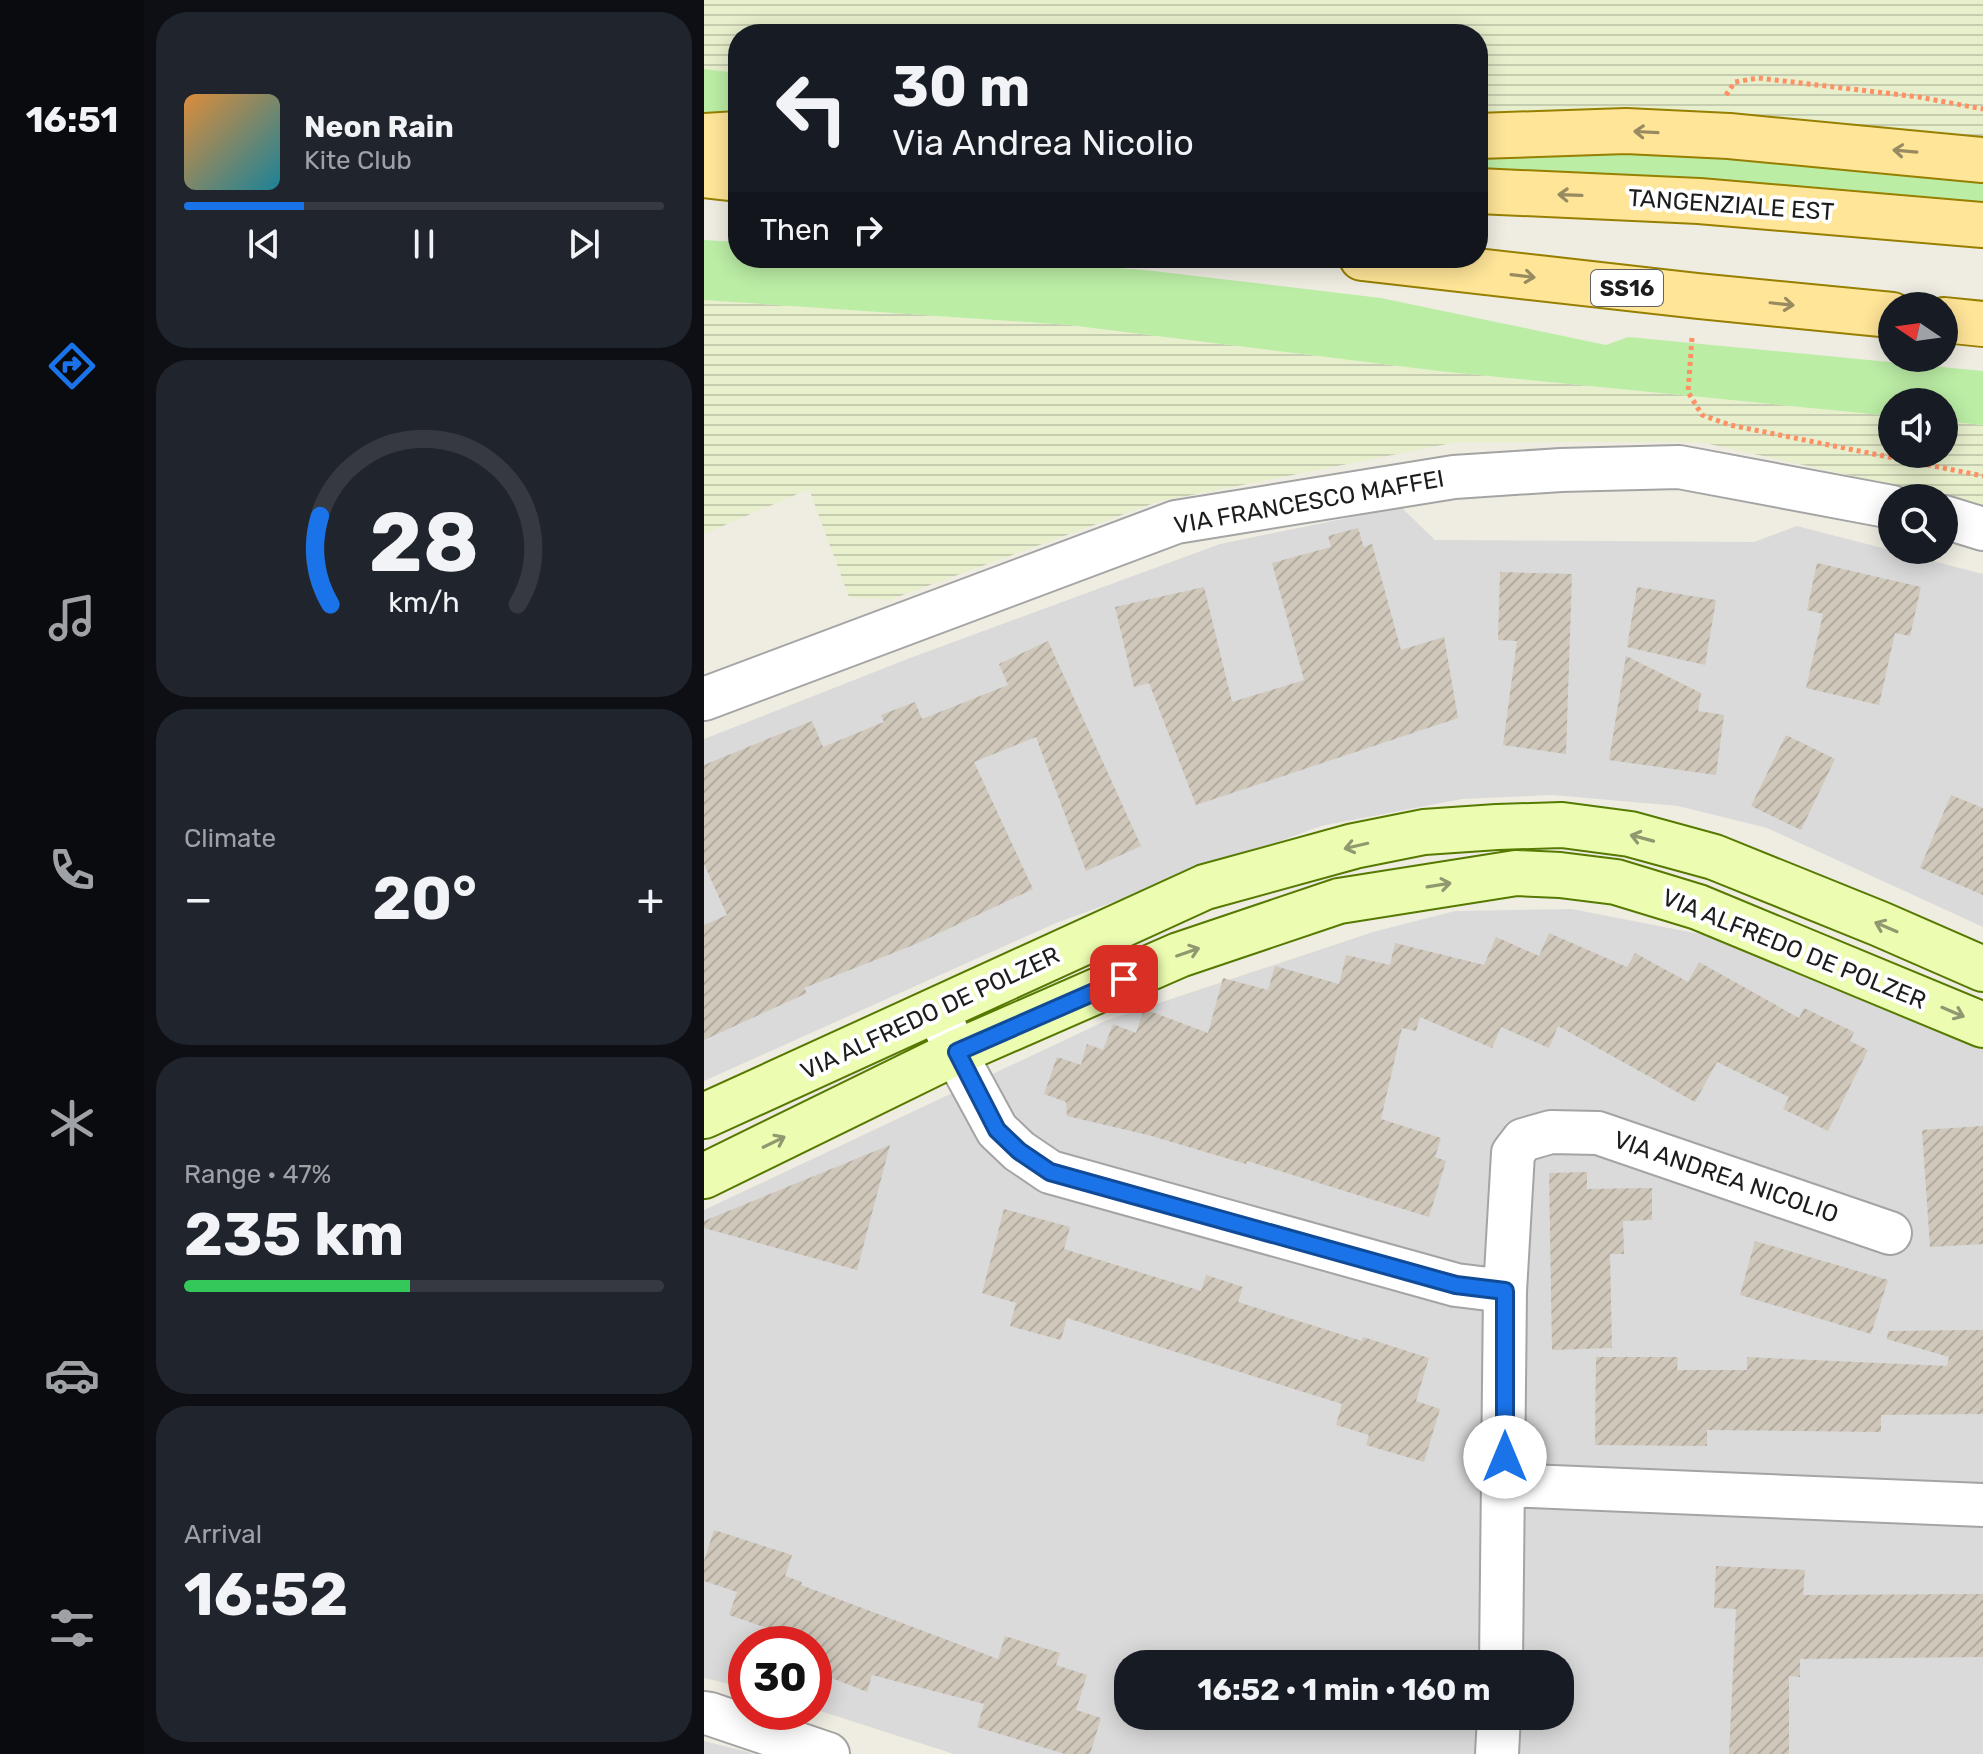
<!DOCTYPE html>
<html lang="en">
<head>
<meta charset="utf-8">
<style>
	body { margin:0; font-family:Rubik,sans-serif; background:#20242c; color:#f1f3f6; height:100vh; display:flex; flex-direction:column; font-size:30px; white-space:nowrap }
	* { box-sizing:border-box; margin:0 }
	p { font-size:26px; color:#9ea1a6 }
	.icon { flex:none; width:44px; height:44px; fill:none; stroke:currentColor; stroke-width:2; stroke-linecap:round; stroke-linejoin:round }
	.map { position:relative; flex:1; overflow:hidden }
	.details { display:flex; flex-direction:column; gap:12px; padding:12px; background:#0d0f14; width:560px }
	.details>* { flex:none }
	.hud { position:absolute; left:24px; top:24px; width:760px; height:244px; border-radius:32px; box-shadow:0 4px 20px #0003; background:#171b24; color:#f1f3f6; overflow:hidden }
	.needle { width:52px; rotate:283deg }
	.tools { position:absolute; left:1174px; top:292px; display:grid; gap:16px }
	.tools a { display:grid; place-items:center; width:80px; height:80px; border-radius:50%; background:#171b24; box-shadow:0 4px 20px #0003; font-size:40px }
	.speed { position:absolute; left:24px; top:1626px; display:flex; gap:16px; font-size:40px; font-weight:700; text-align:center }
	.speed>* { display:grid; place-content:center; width:104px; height:104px; border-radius:50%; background:#171b24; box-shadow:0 4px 20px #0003; line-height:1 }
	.speed .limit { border:12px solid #d22; background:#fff; color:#111 }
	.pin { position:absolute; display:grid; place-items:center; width:68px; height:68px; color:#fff; margin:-34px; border-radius:16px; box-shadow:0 4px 12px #0006 }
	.me { position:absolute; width:88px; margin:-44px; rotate:0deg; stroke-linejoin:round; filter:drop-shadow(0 0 6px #0008) }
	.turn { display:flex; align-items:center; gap:28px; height:168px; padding:0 32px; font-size:36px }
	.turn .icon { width:104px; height:104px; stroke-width:2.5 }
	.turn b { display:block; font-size:56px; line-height:68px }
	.then { display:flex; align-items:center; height:76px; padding:0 32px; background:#0003; gap:16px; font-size:30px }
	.big { font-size:60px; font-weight:700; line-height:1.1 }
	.details .card { flex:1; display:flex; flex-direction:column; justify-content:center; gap:12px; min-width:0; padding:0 28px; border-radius:32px; background:#20242c }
	.details .dial { align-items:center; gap:0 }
	.dial svg { height:208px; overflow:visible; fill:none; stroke:#363941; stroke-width:7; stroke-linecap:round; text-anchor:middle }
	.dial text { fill:#f1f3f6; stroke:none }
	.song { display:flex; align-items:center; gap:24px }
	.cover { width:96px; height:96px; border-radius:12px; background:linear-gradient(135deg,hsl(30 70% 55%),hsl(190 70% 35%)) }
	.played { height:8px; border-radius:4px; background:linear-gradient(90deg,#1a73e8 25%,#363941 25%) }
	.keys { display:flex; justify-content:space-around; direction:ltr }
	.heat { display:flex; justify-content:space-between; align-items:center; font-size:44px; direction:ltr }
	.charge { height:12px; border-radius:6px; background:linear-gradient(90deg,#34c759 47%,#363941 0) }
	.trip { position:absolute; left:410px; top:1650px; width:460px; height:80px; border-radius:32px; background:#171b24; box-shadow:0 4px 20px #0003; font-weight:700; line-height:80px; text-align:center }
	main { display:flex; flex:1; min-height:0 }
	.tab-bar { display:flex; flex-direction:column; width:144px; justify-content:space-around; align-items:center; background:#090b0e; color:#9ea1a6 }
	.tab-bar .icon { width:56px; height:56px }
	.tab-bar .on { color:#1a73e8 }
	.tab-bar b { font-size:36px; color:#f1f3f6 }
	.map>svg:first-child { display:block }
	.residential { fill:#dbdada; fill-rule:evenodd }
	.farmland { fill:url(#farmland-rules) }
	.grass { fill:#bbeda5 }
	.building { fill:url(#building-hatch) }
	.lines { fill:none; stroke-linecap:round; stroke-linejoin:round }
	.street-casing { stroke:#a4a4a4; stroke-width:46 }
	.secondary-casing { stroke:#567900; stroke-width:48 }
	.primary-casing { stroke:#977f00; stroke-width:48 }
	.path { stroke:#ff8f64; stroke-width:5; stroke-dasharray:4 4; stroke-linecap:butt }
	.street { stroke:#fff; stroke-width:42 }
	.secondary { stroke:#ecfdb2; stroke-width:44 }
	.primary { stroke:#ffe598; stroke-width:44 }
	.oneway { stroke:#998b61 }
	.oneway2 { stroke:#8f986f }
	.route-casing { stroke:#114b97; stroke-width:20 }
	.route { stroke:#1a73e8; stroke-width:14 }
	.labels { text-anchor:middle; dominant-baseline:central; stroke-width:8; stroke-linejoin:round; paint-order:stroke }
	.shield { fill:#fff; stroke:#616161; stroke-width:2 }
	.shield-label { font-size:22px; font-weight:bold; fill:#1d1d1d }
	.street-label { font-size:24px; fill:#1d1d1d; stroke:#fff }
</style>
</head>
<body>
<main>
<nav class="tab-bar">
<b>16:51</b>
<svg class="icon on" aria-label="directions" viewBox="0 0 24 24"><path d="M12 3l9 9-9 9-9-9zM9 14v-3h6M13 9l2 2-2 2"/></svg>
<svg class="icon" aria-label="music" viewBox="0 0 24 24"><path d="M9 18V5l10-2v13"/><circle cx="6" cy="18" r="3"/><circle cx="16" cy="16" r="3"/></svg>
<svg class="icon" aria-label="phone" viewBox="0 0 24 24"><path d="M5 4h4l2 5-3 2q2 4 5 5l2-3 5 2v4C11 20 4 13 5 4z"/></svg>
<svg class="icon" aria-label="climate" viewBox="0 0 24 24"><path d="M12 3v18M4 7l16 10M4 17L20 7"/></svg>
<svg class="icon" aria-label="car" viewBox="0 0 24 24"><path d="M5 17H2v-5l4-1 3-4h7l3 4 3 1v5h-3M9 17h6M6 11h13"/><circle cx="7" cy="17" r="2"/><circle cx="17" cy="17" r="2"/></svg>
<svg class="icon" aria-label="filters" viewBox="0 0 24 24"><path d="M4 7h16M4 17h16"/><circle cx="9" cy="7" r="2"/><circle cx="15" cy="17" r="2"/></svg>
</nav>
<section class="details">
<div class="card">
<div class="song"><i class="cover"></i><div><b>Neon Rain</b><p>Kite Club</p></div></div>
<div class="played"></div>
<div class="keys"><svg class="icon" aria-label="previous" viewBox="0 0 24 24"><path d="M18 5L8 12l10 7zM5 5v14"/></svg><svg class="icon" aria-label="pause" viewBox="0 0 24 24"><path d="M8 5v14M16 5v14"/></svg><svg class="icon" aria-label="next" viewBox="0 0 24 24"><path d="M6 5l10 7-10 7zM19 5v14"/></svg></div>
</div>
<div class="card dial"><svg viewBox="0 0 100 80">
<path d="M14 69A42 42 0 1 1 86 69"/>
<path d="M14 69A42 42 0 0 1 10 35" stroke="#1a73e8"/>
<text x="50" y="56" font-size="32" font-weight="700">28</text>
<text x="50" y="72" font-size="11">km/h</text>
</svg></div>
<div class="card"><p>Climate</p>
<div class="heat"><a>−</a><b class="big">20°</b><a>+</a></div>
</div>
<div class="card"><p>Range · 47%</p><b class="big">235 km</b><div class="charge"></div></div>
<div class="card"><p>Arrival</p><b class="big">16:52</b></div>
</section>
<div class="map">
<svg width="1279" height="1754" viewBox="0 0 1279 1754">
	<defs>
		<pattern id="farmland-rules" width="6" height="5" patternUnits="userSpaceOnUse" patternTransform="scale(2)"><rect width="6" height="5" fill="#e7efcc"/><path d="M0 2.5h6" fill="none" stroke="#c6ccaf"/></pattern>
		<pattern id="building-hatch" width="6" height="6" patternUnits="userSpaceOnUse" patternTransform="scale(2)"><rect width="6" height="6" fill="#cfc8bb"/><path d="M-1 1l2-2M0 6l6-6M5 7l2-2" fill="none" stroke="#b1aba0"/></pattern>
	</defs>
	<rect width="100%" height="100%" fill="#efede2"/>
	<!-- residential -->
	<path class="residential" d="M697,507L731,540L1050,542L1093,526L1279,574V927L1063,828L974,806L848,795L758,799L617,826L352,923L0,1081V739L206,658L516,544Z
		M868,909L1006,936L1279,1047V1754H250L110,1709V1644H42V1688L0,1678V1210L401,1021L669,932L751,911ZM424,1664H856V1716H424Z
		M0,1741L40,1751L49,1754H0Z"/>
	<!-- farmland -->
	<path class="farmland" d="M0,0H1279V167L774,114V34H34V73L0,69Z
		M0,300L365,325L735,371L1188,416V454H1240V421L1279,425V505L996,442H753L453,502L185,600L145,597L105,489L0,534Z"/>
	<!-- grass -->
	<path class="grass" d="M0,69L34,73V128L0,126Z
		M774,114L1279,167V222L774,173Z
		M0,240L34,242V258H271L441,270L677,298L902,345L924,337L1279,371V425L1240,421V402H1188V416L735,371L365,325L0,300Z"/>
	<!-- building -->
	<path class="building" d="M654,528L660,547L668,544L697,650L740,637L754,718L492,805L445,683L430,687L411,607L500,587L528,702L600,680L568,563L627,547L624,536Z
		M1113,563L1217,587L1206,636L1191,633L1175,705L1102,688L1119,614L1103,610Z
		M796,572L868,574L862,754L799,745L813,641L794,640Z
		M933,587L1012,600L1001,665L923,647Z
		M344,641L437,846L382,871L332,737L270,762L329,889L212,944L100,988L103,993L0,1040V925L23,915L0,864V765L108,721L119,747L180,722L177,715L211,702L218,719L304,685L295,664Z
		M922,656L997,693L994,711L1020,715L1012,775L905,760Z
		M1082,735L1131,759L1097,830L1047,806Z
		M1247,795L1279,808V895L1216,868Z
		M845,933L923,967L931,953L984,982L995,962L1095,1018L1100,1008L1150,1032L1146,1041L1164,1050L1124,1131L1079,1109L1085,1097L1013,1062L991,1102L854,1026L845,1048L797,1027L788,1048L716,1017L712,1031L698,1028L677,1119L737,1138L731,1157L742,1161L725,1217L543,1161L542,1164L444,1135L363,1116L362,1102L340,1094L353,1057L377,1065L383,1044L399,1050L409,1024L432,1033L440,1009L504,1033L519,978L564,990L571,966L635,984L642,955L686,965L691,943L780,965L792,937L835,956Z
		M1279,1126V1244L1226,1247L1218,1130Z
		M186,1145L153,1270L0,1228V1221Z
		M883,1172V1189L948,1188V1220L919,1221L920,1254H906L908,1348L848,1350L845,1173Z
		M300,1209L366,1227L360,1249L497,1291L502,1275L539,1287L534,1302L658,1341L659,1337L725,1358L712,1401L736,1409L720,1462L662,1445L665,1435L632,1425L638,1404L363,1318L357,1340L306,1326L312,1303L278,1293Z
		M1051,1241L1184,1280L1167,1334L1036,1295Z
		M1279,1330V1414L1177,1415V1432L1003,1430V1446L891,1445L892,1357H974L973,1370H1043V1357L1243,1366L1245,1357L1183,1339L1184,1331Z
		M10,1530L88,1555L81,1576L98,1582L97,1585L294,1659L301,1636L356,1653L352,1665L383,1675L372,1710L397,1718L386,1754H361L273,1727L280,1704L168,1675L163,1692L110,1671V1644L25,1615L33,1592L0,1581V1561Z
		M1012,1566L1101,1570L1099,1595L1279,1594V1657L1096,1659V1677L1085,1676V1754H1025L1032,1609L1010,1608Z"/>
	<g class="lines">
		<defs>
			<path id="street" d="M1240,517L1279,529
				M0,699L472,522L750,477L857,470L975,467L1188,507
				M233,1010L262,1073L293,1130L315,1151L346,1172L752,1285L801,1291
				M801,1485L1279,1505
				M797,1664L801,1291L809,1153L819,1140L847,1132L894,1133L1186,1233
				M0,1713L6,1714L124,1754
				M793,1754L795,1716"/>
			<path id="secondary" d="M0,1116L501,887L650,846L720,832L793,827L858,825L926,834L1010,857L1176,924L1279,969
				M0,1176L253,1052L475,955L635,901L812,873L856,875L912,882L994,907L1279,1025"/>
			<path id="primary" d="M0,136L34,134
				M774,136L922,131L1025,136L1279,160
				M0,175L34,179
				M774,191L995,201L1279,225
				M658,258L994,296L1188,315
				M1240,320L1279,324"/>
		</defs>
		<!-- street casing -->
		<use href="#street" class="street-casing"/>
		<!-- secondary casing -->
		<use href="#secondary" class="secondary-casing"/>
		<!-- primary casing -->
		<use href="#primary" class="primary-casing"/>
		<!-- path -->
		<path class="path" d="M1022,95L1031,82L1054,78L1215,97L1279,109
			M988,338L984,392L998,415L1026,425L1279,476"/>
		<!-- street -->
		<use href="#street" class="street"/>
		<!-- secondary -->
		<use href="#secondary" class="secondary"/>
		<!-- primary -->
		<use href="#primary" class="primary"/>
	</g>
	<!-- one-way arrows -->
	<defs><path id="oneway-shaft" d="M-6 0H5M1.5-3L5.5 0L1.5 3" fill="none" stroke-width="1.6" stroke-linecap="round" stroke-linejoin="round" transform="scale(2)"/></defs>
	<g class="oneway">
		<use href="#oneway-shaft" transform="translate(942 132) rotate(-177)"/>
		<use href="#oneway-shaft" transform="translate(1201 151) rotate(-175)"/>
		<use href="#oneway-shaft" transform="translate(866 195) rotate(-178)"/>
		<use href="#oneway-shaft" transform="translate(819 276) rotate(7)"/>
		<use href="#oneway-shaft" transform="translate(1078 304) rotate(6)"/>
	</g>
	<g class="oneway2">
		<use href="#oneway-shaft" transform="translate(938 838) rotate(-165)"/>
		<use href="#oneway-shaft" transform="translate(652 846) rotate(167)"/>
		<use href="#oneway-shaft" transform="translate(735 885) rotate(-9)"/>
		<use href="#oneway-shaft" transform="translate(1182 927) rotate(-157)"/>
		<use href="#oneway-shaft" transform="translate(484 952) rotate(-19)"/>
		<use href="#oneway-shaft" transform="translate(1249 1012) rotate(23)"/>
		<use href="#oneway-shaft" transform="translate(70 1142) rotate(-26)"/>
	</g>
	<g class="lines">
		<defs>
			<path id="route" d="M420,979L253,1052L293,1130L315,1151L346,1172L752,1285L801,1291V1457"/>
		</defs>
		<!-- route casing -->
		<use href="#route" class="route-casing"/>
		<!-- route -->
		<use href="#route" class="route"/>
	</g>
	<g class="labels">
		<!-- shield labels -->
		<rect class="shield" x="887" y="270" width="72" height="36" rx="6"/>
		<g class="shield-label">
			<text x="923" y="288">SS16</text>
		</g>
		<!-- street labels -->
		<g class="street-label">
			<text transform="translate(1027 205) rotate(4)">TANGENZIALE EST</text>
			<text transform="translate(605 502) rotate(-10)">VIA FRANCESCO MAFFEI</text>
			<text transform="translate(1090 949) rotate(22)">VIA ALFREDO DE POLZER</text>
			<text transform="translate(226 1013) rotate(-25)">VIA ALFREDO DE POLZER</text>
			<text transform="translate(1022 1177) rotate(19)">VIA ANDREA NICOLIO</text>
		</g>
	</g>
</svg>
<div class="tools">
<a><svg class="needle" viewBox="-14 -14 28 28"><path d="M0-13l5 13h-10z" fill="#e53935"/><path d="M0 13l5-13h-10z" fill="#9ea1a6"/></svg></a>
<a><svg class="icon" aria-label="sound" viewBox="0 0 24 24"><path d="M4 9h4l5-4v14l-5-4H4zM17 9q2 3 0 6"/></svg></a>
<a><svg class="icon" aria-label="search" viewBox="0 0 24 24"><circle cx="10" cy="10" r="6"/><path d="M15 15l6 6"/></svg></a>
</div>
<div class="speed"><div class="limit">30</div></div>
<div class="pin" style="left:420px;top:979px;background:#d93025"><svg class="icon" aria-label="arrive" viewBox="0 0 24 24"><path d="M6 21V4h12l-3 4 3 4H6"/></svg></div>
<svg class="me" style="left:801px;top:1457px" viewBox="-20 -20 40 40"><circle r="19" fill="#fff"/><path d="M0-13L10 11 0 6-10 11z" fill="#1a73e8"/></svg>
<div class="trip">16:52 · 1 min · 160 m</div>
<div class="hud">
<div class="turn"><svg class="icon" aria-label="left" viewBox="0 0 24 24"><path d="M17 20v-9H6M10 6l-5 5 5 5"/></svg><div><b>30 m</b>Via Andrea Nicolio</div></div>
<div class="then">Then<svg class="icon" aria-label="right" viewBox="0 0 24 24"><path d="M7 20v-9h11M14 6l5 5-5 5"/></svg></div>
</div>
</div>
</main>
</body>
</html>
